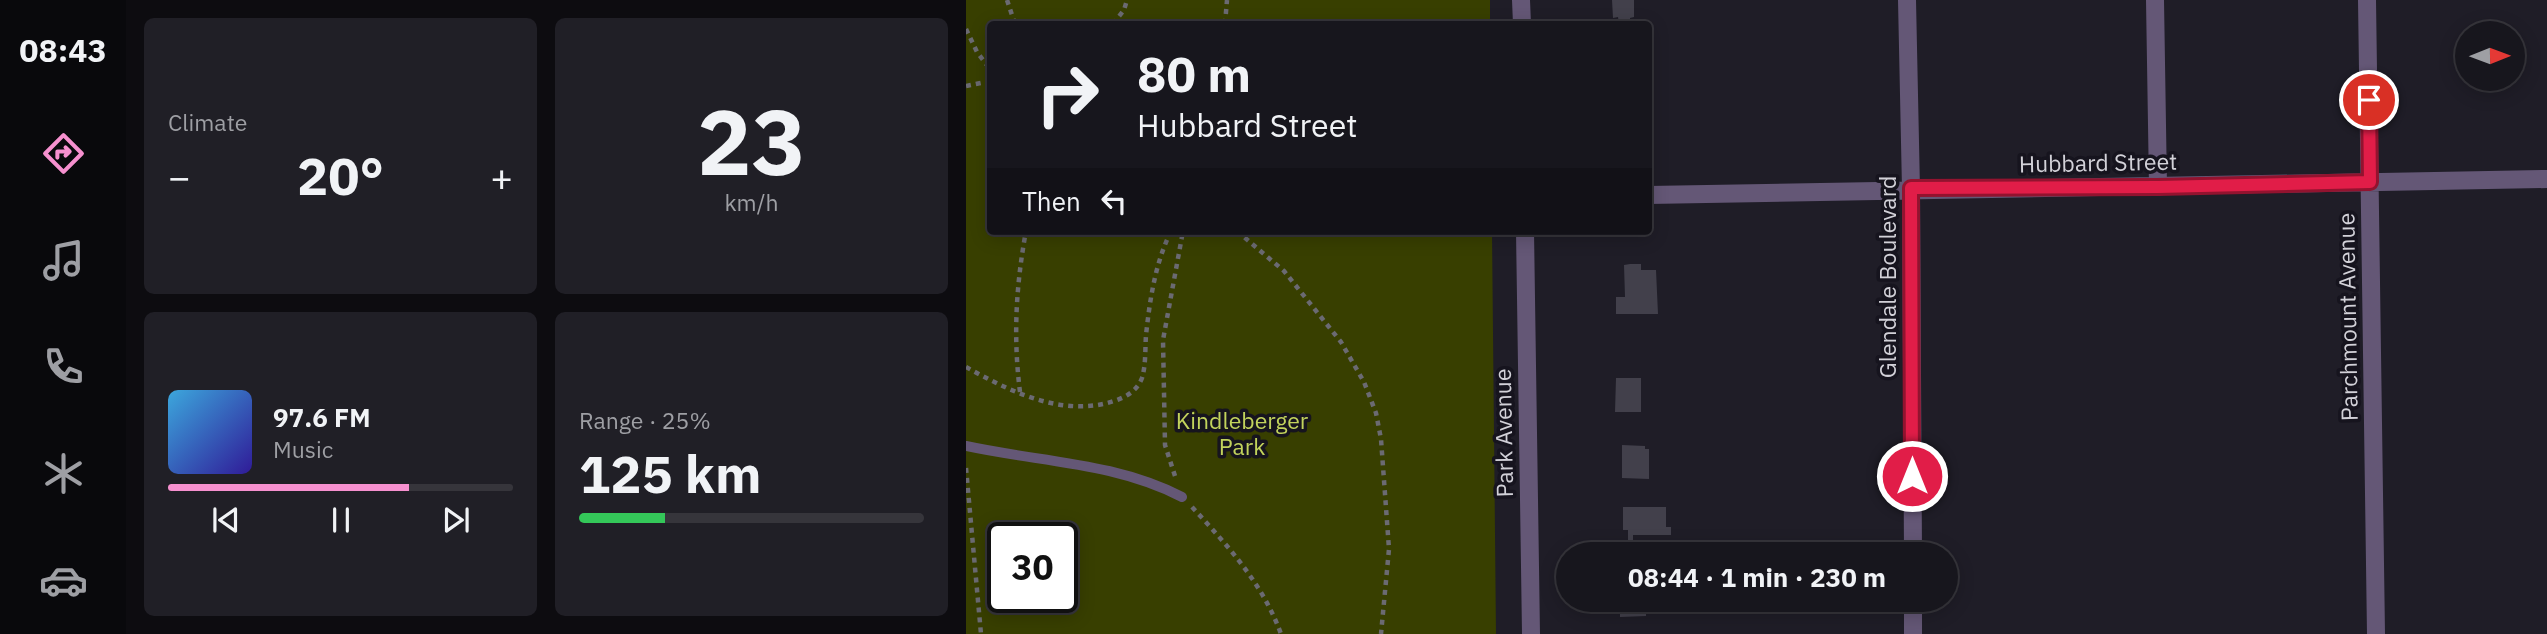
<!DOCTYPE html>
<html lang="en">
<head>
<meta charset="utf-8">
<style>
	body { margin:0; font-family:"IBM Plex Sans",sans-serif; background:#201f26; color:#f1f3f6; height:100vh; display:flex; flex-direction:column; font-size:26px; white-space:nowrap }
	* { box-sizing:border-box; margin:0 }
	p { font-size:23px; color:#9e9fa4 }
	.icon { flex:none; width:38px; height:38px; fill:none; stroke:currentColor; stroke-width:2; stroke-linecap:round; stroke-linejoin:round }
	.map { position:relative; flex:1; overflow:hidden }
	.details { display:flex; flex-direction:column; gap:18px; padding:18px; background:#0d0c10; width:840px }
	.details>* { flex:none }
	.top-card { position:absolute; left:21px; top:21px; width:665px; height:214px; border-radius:7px; box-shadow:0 4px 18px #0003,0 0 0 2px #36353b; background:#17161d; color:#f1f3f6; overflow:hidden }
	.needle { width:46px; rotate:89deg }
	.fabs { position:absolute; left:1489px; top:21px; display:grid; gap:14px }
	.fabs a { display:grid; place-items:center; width:70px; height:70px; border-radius:50%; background:#17161d; box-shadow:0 4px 18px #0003,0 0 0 2px #36353b; font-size:35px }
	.speed { position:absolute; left:21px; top:522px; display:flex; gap:14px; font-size:35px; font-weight:700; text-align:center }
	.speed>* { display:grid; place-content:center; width:91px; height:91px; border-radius:50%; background:#17161d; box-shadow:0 4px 18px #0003,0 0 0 2px #36353b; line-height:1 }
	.speed .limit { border:4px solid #111; border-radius:10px; background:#fff; color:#111 }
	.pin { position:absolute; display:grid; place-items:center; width:60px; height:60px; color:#fff; margin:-30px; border:4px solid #fff; border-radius:50%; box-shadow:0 2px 7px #0007 }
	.me { position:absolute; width:77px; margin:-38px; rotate:0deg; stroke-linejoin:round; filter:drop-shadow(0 0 5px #0008) }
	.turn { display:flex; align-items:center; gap:24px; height:147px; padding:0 35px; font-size:32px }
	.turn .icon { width:91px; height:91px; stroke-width:2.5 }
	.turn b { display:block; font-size:49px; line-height:60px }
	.then { display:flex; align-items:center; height:66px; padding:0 35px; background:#0003; gap:14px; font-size:26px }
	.big { font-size:52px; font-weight:800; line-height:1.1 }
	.details .widget { flex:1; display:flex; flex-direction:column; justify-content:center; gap:10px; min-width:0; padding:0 24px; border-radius:10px; background:#201f26 }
	.details .dial { align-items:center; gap:0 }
	.dial b { font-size:91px; line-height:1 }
	.song { display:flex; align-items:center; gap:21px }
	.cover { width:84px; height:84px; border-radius:10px; background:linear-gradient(135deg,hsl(200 70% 55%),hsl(250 70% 35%)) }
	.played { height:7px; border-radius:4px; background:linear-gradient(90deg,#f690cf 70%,#36353b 70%) }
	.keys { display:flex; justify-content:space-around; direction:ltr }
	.heat { display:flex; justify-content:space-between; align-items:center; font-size:38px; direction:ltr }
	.charge { height:10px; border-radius:5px; background:linear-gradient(90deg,#34c759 25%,#36353b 0) }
	.details .tiles { flex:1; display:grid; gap:18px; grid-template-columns:repeat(2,1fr) }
	.trip { position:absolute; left:590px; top:542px; width:402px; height:70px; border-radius:35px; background:#17161d; box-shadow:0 4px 18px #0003,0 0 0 2px #36353b; font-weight:800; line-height:70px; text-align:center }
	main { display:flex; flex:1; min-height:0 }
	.dock { display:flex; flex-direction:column; width:126px; justify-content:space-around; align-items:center; background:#09090c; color:#9e9fa4 }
	.dock .icon { width:49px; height:49px }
	.dock .on { color:#f690cf }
	.dock b { font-size:32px; color:#f1f3f6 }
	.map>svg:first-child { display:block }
	.green { fill:#383f00; fill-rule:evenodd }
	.building { fill:#42404b }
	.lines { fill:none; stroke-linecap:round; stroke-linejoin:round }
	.path { stroke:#6b6a72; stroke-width:4.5; stroke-dasharray:5 5; stroke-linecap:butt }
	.service { stroke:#645776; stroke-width:10 }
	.minor { stroke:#645776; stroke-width:18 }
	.route-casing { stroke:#92132f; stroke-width:18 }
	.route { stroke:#e11d48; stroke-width:12 }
	.labels { text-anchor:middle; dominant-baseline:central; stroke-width:7; stroke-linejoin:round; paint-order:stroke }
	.street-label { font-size:23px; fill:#d2d1d8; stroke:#16141e }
	.park-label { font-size:23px; fill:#c2d35c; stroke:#16141e }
</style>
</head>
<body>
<main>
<nav class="dock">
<b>08:43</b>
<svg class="icon on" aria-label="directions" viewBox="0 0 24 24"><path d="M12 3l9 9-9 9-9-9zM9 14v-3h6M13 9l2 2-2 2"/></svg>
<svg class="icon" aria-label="music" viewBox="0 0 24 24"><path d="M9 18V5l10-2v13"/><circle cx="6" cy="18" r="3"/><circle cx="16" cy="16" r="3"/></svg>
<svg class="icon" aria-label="phone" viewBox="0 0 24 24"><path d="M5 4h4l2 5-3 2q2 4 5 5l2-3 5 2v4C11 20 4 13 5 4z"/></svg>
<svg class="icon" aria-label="climate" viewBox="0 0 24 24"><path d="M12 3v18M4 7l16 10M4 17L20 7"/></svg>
<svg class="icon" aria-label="car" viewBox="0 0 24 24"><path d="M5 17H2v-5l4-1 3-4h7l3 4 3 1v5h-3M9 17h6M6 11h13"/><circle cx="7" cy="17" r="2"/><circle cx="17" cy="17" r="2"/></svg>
</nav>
<section class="details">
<div class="tiles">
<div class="widget"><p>Climate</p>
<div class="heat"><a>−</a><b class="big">20°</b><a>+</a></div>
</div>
<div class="widget dial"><b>23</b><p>km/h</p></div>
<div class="widget">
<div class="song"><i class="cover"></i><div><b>97.6 FM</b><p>Music</p></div></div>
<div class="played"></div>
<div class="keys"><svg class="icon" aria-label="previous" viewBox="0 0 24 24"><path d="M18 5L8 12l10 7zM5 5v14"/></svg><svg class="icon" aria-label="pause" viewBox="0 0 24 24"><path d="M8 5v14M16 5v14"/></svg><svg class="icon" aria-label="next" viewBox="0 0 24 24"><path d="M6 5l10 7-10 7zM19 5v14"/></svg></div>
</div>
<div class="widget"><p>Range · 25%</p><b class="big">125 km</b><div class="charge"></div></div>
</div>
</section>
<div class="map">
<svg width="1581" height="634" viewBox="0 0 1581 634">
	<rect width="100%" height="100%" fill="#1f1d27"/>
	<!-- green -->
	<path class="green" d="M0,0H524V24H24V231H526L530,634H0ZM37,537H96V597H37Z"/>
	<!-- building -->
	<path class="building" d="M646,0H668V17L664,18V24H653L652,17L647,18Z
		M664,264H675V270H690L692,314H650V297H659L658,265Z
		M650,378H675V412H649Z
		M656,445L679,446V449H683V479L656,478Z
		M657,507H700V527H705V535H667V544L662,545V530H657Z
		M654,600H680V616L654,617Z"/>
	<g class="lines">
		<!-- path -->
		<path class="path" d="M41,0L49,24
			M147,24L158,10L161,0
			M259,24L261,0
			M0,29L11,52L24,69
			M0,86L24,81
			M271,231L318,271L375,342L398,382L410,413L415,439L423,549L415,634
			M0,367C43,391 97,418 148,401C160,397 171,391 176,378C180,365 179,349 180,335C184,299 189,264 205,231
			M54,392C47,337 50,285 60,231
			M0,468L15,634
			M209,476L199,445L197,340L217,231
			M226,507C262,546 297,584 315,634"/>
		<!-- service -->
		<path class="service" d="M0,446C73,462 148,462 216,497"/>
		<!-- minor -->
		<path class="minor" d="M555,0L556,24
			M941,0L945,189L947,555
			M1189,0L1192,187
			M1401,0L1410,634
			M682,195L1581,179
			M559,231L565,634
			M947,600V634"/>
	</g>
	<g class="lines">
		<defs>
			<path id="route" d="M946,476L945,188L1192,187L1404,182L1403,100"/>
		</defs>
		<!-- route casing -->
		<use href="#route" class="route-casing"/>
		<!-- route -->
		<use href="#route" class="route"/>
	</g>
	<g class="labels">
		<!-- street labels -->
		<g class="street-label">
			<text transform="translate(1132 162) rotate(-1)">Hubbard Street</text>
			<text transform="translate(921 277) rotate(-90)">Glendale Boulevard</text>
			<text transform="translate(1381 317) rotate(-91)">Parchmount Avenue</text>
			<text transform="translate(537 433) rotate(-91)">Park Avenue</text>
		</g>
		<!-- park labels -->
		<g class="park-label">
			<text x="276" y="420">Kindleberger<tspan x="276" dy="26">Park</tspan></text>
		</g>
	</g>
</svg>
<div class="fabs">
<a><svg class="needle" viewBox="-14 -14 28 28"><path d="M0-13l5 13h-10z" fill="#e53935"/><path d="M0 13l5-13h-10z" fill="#9e9fa4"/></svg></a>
</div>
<div class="speed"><div class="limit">30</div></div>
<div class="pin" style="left:1403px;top:100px;background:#d93025"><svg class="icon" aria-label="arrive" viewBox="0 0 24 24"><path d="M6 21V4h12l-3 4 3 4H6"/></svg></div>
<svg class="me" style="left:946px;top:476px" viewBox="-20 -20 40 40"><circle r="17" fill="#e11d48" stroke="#fff" stroke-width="3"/><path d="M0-11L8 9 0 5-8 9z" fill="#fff"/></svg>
<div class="trip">08:44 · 1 min · 230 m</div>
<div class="top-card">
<div class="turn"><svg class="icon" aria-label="right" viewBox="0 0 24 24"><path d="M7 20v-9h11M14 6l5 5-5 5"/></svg><div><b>80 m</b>Hubbard Street</div></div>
<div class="then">Then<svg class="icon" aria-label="left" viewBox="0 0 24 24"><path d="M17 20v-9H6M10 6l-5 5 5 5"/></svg></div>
</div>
</div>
</main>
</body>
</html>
